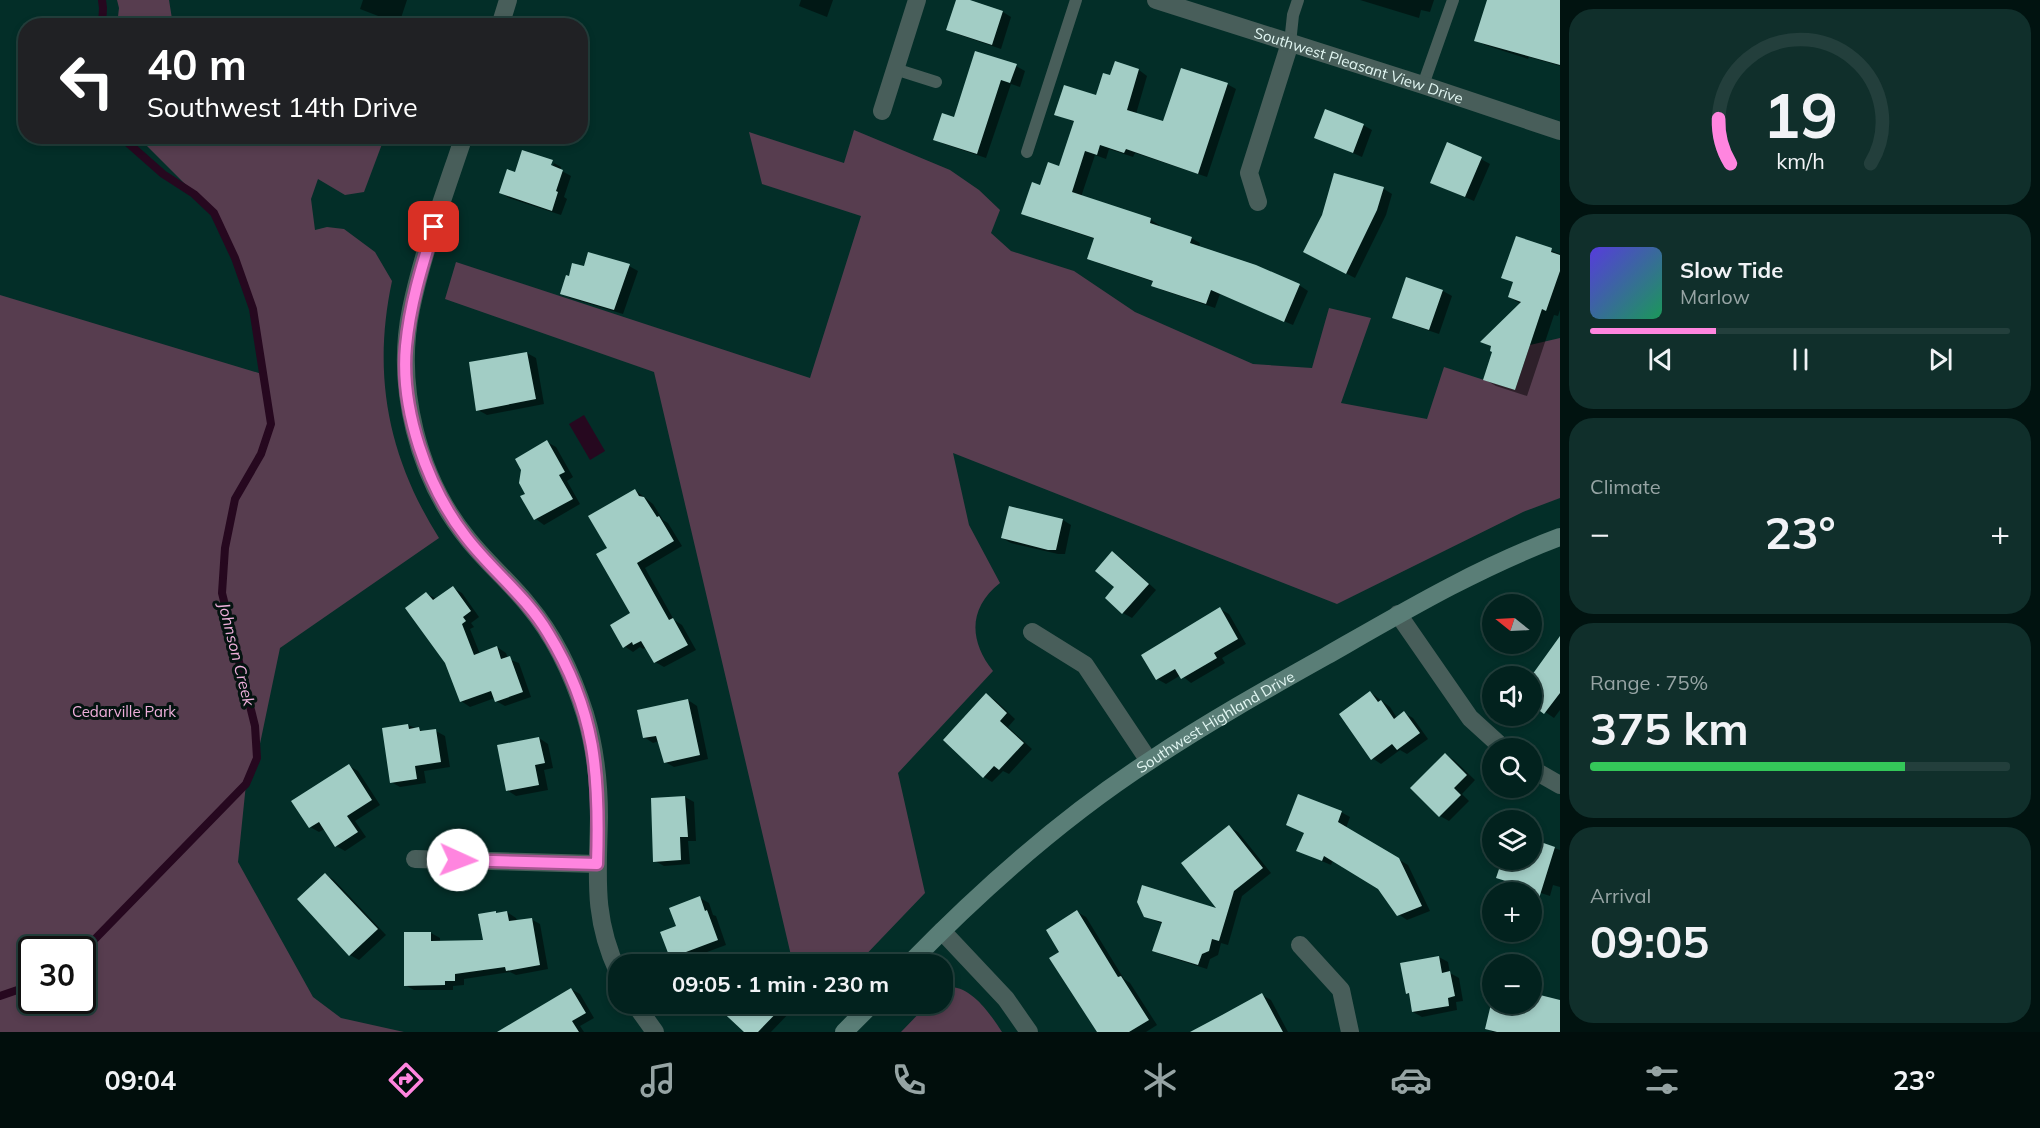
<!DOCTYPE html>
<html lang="en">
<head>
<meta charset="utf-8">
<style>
	body { margin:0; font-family:Mulish,sans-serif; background:#102f2b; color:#f1f3f6; height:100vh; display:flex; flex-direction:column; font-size:22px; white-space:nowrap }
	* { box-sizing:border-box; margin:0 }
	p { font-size:20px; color:#96a4a4 }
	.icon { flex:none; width:33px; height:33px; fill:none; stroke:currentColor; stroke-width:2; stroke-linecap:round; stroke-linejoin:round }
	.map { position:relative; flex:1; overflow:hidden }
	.sheet { display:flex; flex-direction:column; gap:9px; padding:9px; background:#011310; width:480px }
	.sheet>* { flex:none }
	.banner { position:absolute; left:18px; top:18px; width:570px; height:126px; border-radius:24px; box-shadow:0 3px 9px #0003,0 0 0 2px #233f3c; background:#202124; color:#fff; overflow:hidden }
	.needle { width:39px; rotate:288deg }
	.tools { position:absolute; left:1482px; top:594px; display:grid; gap:12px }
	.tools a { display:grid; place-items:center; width:60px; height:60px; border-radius:50%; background:#02221e; box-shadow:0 3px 9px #0003,0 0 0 2px #233f3c; font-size:30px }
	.speed { position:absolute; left:18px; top:936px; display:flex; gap:12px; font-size:30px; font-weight:700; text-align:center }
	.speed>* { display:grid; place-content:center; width:78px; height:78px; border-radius:50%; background:#02221e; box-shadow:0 3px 9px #0003,0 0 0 2px #233f3c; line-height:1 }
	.speed .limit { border:3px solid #111; border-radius:9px; background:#fff; color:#111 }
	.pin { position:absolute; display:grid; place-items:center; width:51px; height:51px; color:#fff; margin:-26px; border-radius:12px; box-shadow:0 3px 9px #0006 }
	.me { position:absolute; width:66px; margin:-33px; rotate:92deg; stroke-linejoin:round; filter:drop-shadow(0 0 4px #0008) }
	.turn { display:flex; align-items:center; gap:21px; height:126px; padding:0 30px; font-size:27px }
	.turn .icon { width:78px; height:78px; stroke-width:2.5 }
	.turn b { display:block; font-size:42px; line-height:51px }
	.big { font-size:45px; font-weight:700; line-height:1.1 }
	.sheet .tile { flex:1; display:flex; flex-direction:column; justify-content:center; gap:9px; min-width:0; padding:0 21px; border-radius:24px; background:#102f2b }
	.sheet .dial { align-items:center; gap:0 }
	.dial svg { height:156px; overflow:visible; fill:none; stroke:#233f3c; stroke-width:7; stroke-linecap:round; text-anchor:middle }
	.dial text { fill:#f1f3f6; stroke:none }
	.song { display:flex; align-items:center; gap:18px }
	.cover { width:72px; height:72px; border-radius:9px; background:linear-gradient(135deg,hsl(250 70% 55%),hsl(150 70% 35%)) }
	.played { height:6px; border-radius:3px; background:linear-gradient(90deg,#ff85df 30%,#233f3c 30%) }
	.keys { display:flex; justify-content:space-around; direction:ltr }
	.heat { display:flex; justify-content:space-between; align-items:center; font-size:33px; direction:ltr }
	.charge { height:9px; border-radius:4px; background:linear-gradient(90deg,#34c759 75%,#233f3c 0) }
	.trip { position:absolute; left:608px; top:954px; width:345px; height:60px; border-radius:24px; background:#02221e; box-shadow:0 3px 9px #0003,0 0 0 2px #233f3c; font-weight:700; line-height:60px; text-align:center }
	.menu { display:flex; height:96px; justify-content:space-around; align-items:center; background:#010e0c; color:#96a4a4 }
	.menu .icon { width:42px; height:42px }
	.menu .current { color:#ff85df }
	.menu b { font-size:27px; color:#f1f3f6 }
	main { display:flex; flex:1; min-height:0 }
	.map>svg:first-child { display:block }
	.green { fill:#573d4f; fill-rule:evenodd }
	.water { fill:#26081f }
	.shadow { fill:#0007 }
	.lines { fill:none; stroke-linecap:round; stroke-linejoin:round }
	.stream { stroke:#26081f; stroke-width:8 }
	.building { fill:#a2cdc5 }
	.service { stroke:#485e5a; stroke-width:12 }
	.minor { stroke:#485e5a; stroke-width:18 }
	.tertiary { stroke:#485e5a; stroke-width:18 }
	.secondary { stroke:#5a7e77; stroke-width:18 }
	.route-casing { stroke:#a65691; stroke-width:15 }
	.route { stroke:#ff85df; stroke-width:10 }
	.labels { text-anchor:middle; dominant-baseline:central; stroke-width:6; stroke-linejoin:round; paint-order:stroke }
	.street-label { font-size:15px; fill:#e1f6f2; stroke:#041310 }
	.park-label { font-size:15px; fill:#edaeda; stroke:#041310 }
	.water-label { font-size:16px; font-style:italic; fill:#eeafdb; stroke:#041310 }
</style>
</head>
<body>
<main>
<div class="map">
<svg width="1560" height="1032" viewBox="0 0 1560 1032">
	<rect width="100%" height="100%" fill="#032e28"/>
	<!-- green -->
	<path class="green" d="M117,0H169L173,25H117L119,8Z
		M854,130L950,170L979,190L1000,210L991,233L1011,251L1074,271L1135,312L1253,364L1312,368L1329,308L1371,318L1341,403L1427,419L1444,367L1515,390L1530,345L1560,338V498L1523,512L1337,604L953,453L969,525L1000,583C968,608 969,641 993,671L898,773L925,893L857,964H793L654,372L445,299L456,262L810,378L861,216L762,184L749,132L844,163Z
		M140,137H394L382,144L364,192L345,195L318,179L311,199L315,230L327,227L344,229L375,252L392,281C372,375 388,457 439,538L280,648L257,758L246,784L238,862L313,997L341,1018L404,1032H0V295L262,374L253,309L235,258L214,213L144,143ZM32,950H82V1000H32Z
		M951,987C973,988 991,1015 1002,1032H901L928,1004H942V990Z"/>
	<!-- water -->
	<path class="water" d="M584,415L605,451L590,460L569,424Z"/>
	<!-- shadow -->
	<path class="shadow" d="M363,0H407L399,24L360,9Z
		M801,0H833L827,17L799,6Z
		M958,0H965L1003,12L1011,17L1001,49L957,34L948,29Z
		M1360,0H1434L1430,12L1421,10L1419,18Z
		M1489,0H1551L1560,3V66L1529,57L1528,59L1485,45L1476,40Z
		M1115,63L1139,70L1147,76L1136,114L1164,123L1227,84L1236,89L1207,177L1135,153L1133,157L1109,149L1106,159L1095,155L1081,197L1151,220L1159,225V227L1191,238L1200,243L1199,248L1299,285L1308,291L1293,325L1220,294L1215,308L1162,290L1153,285L1154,282L1098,263L1089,258L1095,239L1032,218L1023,213L1041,187L1060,168L1075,122L1056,114L1097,97L1111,77Z
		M1016,66L1025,71L1020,87L1011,84L986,158L944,144L935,139L955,119Z
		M1363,125L1372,130L1362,157L1316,137Z
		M1481,159L1490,164L1474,201L1441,187Z
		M554,163L561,167L560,170L571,176L564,197L567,199L561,215L509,198L501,193L516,174L550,173Z
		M1335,174L1384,189L1392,194L1386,215L1355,278L1314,257Z
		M1517,238L1560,254V310L1558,316L1554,315L1527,396L1496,386L1484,379L1493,351L1492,347L1483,342L1521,304L1509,297L1514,283L1503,277Z
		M629,266L638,271L623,314L570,298L561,293L570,278L585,268Z
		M1407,279L1443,291L1452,296L1439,334L1403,322L1394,317Z
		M527,353L536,358L544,404L487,415L478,410Z
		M547,442L556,447L573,477L567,481L580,504L544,525L536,519L522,497L527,494Z
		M635,490L653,504L663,520L668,523L682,546L645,568L674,620L682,625L696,650L664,667L655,662L647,647L643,649L640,647L633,652L624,646L632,613L609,548Z
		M1063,520L1071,525L1065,554H1058L1011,543L1002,538Z
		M1112,553L1121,558L1156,590L1132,618L1123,613L1116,587Z
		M453,588L462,593L479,617L471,623L474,627L470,629L480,654L497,647L506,653L508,659L519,663L531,697L505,706L496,701L495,698L470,707L461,701L427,594L437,599Z
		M1220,609L1229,614L1246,644L1222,658L1225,663L1191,683L1181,675L1166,684L1157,679Z
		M1550,652L1560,658V710L1554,718L1532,703V679Z
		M1370,692L1390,707L1397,718L1404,713L1413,718L1428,739L1407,754L1400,750L1381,764L1372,758Z
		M986,695L995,700L1015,719L1008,727L1032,749L1009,774L1003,771L992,782L984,777Z
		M688,700L697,706L708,759L674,767L665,762L659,741L653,743L644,737Z
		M408,725L425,732L436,731L445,736L450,767L424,771L426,783L400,787L391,782Z
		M539,738L548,744L553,768L544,770L548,790L516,796L507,790Z
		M1446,755L1454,760L1475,780L1462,794L1469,801L1449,821L1440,816L1412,788Z
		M349,766L358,771L380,805L355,821L366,837L345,851L336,846L325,829L319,832L310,827Z
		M685,797L694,802L696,841H688L690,864L664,866L655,861Z
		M1341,812L1350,817L1346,828L1408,865L1430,911L1407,920L1398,914L1379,888L1333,860L1331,865L1298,851L1305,833Z
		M1229,827L1238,832L1271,873L1242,896L1228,945L1221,943L1218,955L1210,959L1207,969L1163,955L1154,950L1163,924L1145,916L1220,911Z
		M1532,841L1560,850V887L1553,885L1550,896L1507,882L1498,877L1503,860H1532Z
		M325,874L334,880L386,935L359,960L350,955Z
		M700,898L709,903L713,915L716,916L726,945L680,962L671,957L678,927Z
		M507,912L516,918L517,922L531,919L540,924L548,969L516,975L510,972L464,979V985L453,986V990H414L405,985L431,933L440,938V943L485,942Z
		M1077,912L1086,917L1124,979L1130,983L1157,1025L1146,1032H1099Z
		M1439,957L1448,962L1450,973L1459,978L1463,1001L1456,1002L1457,1010L1422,1017L1413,1012L1410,994L1407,993Z
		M571,989L580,994L594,1018L580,1026L584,1032H526Z
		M1532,994L1560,1002V1032H1493L1486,1028L1493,1004H1532Z
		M1262,995L1271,1000L1288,1032H1203Z
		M716,1004H785L792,1010L771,1032H746Z"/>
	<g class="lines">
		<!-- stream -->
		<path class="stream" d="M102,0L103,8L102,26
			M81,950L94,940L246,784L257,758L255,726L222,593L225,548L235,499L261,454L271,424L253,309L235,258L214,213L194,194L163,174L120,136
			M0,996L32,985"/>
	</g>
	<!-- building -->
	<path class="building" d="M956,0H970L1003,11L992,45L946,30Z
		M1487,0H1560V65L1474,41Z
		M975,51L1017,64L1010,83L1001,80L977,154L933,140L942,113L954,117Z
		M1115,61L1139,69L1127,110L1163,121L1181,68L1228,83L1198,174L1126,149L1124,153L1100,145L1097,155L1085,151L1072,192L1151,218L1150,223L1192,237L1190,243L1256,265L1300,284L1284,322L1211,290L1206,304L1151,286L1153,281L1087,259L1094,238L1021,214L1032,182L1040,185L1048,162L1059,166L1074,121L1054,115L1064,85L1096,95L1103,73L1110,75Z
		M1325,109L1364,124L1353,153L1314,138Z
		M1447,142L1482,157L1465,197L1430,183Z
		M522,150L553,160L551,165L563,170L556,191L558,192L552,211L499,193L507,169L515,172Z
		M1334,173L1384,187L1377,210L1346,274L1303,252L1322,215Z
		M1516,236L1552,248L1551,252L1560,255V271L1546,311L1542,309L1515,390L1483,380L1492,352L1490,351L1491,346L1480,342L1521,302L1508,297L1513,282L1501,278Z
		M588,252L630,264L614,310L560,294L566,275L569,276L572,263L584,266Z
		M1406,277L1443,290L1429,330L1392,318Z
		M527,352L536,399L476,411L469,362Z
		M547,440L565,472L559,475L573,499L534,520L520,496L525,494L519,483L521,470L515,459Z
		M635,489L639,496L644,497L657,517L659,516L674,541L637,563L669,620L673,618L688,645L654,663L641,641L633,645L632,642L623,648L610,625L630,613L596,554L607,548L588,516Z
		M1009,506L1063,519L1056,550H1048L1001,538Z
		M1112,551L1149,584L1122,614L1105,598L1114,587L1095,571Z
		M453,586L471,611L463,617L466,621L462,624L474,655L497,646L501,659L510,656L523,692L495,702L491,691L460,702L445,663L405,608L426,592L433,600Z
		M1220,607L1238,639L1214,653L1217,658L1181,679L1175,669L1156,680L1141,655Z
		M1560,636V693L1544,714L1532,705V675Z
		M1370,691L1378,702L1381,700L1394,719L1404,711L1420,733L1397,750L1392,744L1371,760L1339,714Z
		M986,693L1007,713L1000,721L1024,743L999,770L994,766L983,778L943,740Z
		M688,699L700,755L664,763L656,736L643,738L637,710Z
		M408,724L409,729L419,727L420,731L436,729L441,762L415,766L417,779L390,783L382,728Z
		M539,737L545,763L535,765L539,785L506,791L497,745Z
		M1445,753L1467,775L1454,788L1461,795L1439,817L1410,788Z
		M349,764L372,800L347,816L358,832L335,847L319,822L309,828L291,801Z
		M1298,794L1342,811L1338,822L1399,858L1422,906L1397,916L1378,889L1324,856L1322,861L1296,851L1304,833L1286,825Z
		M685,796L688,837H680L681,860L653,862L651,798Z
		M1229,825L1263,868L1234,891L1219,941L1212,939L1209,951L1202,954L1198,965L1152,951L1162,922L1144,917L1137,902L1142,885L1216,908L1181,863Z
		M1532,839L1555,847L1536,908L1532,907V889L1496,878L1502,860H1532Z
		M325,873L378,929L349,956L297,899Z
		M700,896L705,911L707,910L718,940L670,958L660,932L676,926L669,908Z
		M1077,910L1118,977L1121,976L1149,1020L1129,1032H1097L1049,958L1059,952L1046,930Z
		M496,911V913L507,911L509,921L532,918L540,965L506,971L505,967L455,974V981H445V985L404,986V932H431V941L483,940L478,914Z
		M1439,956L1442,973L1450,971L1455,996L1448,998L1449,1006L1412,1012L1409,993L1406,994L1400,963Z
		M571,988L586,1013L572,1021L579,1032H497Z
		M1262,993L1283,1032H1190L1222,1015Z
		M1532,993L1560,1000V1032H1497L1485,1029L1491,1004H1532Z
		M714,1004H785L758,1032H744Z"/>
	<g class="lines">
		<!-- service -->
		<path class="service" d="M1290,43L1293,15L1298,0
			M895,69L936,82
			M1423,85L1453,0
			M1027,152L1076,0"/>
		<!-- minor -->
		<path class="minor" d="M882,111L917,0
			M1258,202L1249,173L1290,43
			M1398,614L1470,718L1503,748
			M1032,632L1085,665L1149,761
			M1532,769L1560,785
			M415,859L597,864
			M942,931L1006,999L1029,1032
			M1300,945L1341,990L1350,1032"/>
		<!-- tertiary -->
		<g class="tertiary">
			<path id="s1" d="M1156,0L1423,85L1560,131"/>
			<path d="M500,26L508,0"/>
			<path d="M464,136C445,193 423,251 411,309C395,387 418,478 468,539C487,563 510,582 529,606C555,637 573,676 585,714C595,747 599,782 599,817C598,875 592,916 618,972"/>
			<path d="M635,1004L655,1032"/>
		</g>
		<!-- secondary -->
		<g class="secondary">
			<path id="s2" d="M909,964C982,889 1063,817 1151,760C1208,722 1267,689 1326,656C1403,612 1477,568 1560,537"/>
			<path d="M844,1032L872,1004"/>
		</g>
	</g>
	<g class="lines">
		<defs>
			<path id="route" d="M434,227C422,266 410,304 406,346C400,409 427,487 466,537C492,571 526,596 548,633C596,711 600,776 597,864L458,860"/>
		</defs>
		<!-- route casing -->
		<use href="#route" class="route-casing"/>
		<!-- route -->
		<use href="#route" class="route"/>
	</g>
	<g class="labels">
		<!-- street labels -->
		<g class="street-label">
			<text stroke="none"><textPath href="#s1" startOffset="213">Southwest Pleasant View Drive</textPath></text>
			<text stroke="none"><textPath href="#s2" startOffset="392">Southwest Highland Drive</textPath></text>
		</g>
		<!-- park labels -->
		<g class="park-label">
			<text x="124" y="711">Cedarville Park</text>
		</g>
		<!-- water labels -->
		<g class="water-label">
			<text transform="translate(237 654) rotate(76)">Johnson Creek</text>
		</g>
	</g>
</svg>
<div class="tools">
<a><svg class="needle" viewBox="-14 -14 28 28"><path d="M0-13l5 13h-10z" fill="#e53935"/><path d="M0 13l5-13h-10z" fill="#96a4a4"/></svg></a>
<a><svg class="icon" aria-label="sound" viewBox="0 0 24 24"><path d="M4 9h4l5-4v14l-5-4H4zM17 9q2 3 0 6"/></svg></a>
<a><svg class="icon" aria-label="search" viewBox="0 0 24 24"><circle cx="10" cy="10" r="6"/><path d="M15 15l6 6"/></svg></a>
<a><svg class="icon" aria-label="layers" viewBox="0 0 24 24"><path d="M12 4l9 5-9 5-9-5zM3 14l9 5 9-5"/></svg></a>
<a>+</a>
<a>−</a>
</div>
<div class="speed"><div class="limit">30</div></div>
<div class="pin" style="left:434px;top:227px;background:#d93025"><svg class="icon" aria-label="arrive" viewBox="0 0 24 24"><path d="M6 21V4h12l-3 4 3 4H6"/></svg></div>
<svg class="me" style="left:458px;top:860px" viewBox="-20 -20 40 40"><circle r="19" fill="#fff"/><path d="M0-13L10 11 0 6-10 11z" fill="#ff85df"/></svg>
<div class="trip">09:05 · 1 min · 230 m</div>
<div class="banner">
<div class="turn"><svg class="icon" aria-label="left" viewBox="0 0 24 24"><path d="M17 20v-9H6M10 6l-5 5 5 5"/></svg><div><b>40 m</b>Southwest 14th Drive</div></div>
</div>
</div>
<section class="sheet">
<div class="tile dial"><svg viewBox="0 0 100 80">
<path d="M14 69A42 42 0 1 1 86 69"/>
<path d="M14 69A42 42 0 0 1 8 46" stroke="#ff85df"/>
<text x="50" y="56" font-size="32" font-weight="700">19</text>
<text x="50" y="72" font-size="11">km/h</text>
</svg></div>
<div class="tile">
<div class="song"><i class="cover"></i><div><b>Slow Tide</b><p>Marlow</p></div></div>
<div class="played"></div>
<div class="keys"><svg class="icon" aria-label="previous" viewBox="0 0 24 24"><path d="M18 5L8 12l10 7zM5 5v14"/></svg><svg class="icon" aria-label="pause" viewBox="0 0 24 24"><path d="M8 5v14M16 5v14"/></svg><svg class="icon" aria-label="next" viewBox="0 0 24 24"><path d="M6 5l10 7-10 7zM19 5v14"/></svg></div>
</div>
<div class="tile"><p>Climate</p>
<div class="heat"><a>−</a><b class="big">23°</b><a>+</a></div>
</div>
<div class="tile"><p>Range · 75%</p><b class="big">375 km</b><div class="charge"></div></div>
<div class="tile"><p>Arrival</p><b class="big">09:05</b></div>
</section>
</main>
<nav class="menu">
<b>09:04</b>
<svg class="icon current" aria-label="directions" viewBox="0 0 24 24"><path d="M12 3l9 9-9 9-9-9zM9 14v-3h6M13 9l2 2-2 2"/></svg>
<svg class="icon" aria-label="music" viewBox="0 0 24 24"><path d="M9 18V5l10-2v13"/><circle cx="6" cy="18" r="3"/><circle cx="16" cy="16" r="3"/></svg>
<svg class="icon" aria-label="phone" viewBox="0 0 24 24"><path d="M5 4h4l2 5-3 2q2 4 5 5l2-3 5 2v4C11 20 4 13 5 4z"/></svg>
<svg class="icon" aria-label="climate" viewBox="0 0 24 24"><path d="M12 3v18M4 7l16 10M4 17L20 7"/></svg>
<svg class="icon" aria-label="car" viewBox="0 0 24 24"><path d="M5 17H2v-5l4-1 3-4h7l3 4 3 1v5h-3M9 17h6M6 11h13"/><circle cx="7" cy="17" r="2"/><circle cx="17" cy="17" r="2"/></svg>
<svg class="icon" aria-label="filters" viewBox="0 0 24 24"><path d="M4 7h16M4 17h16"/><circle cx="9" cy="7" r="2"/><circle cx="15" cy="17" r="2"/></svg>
<b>23°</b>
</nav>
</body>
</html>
